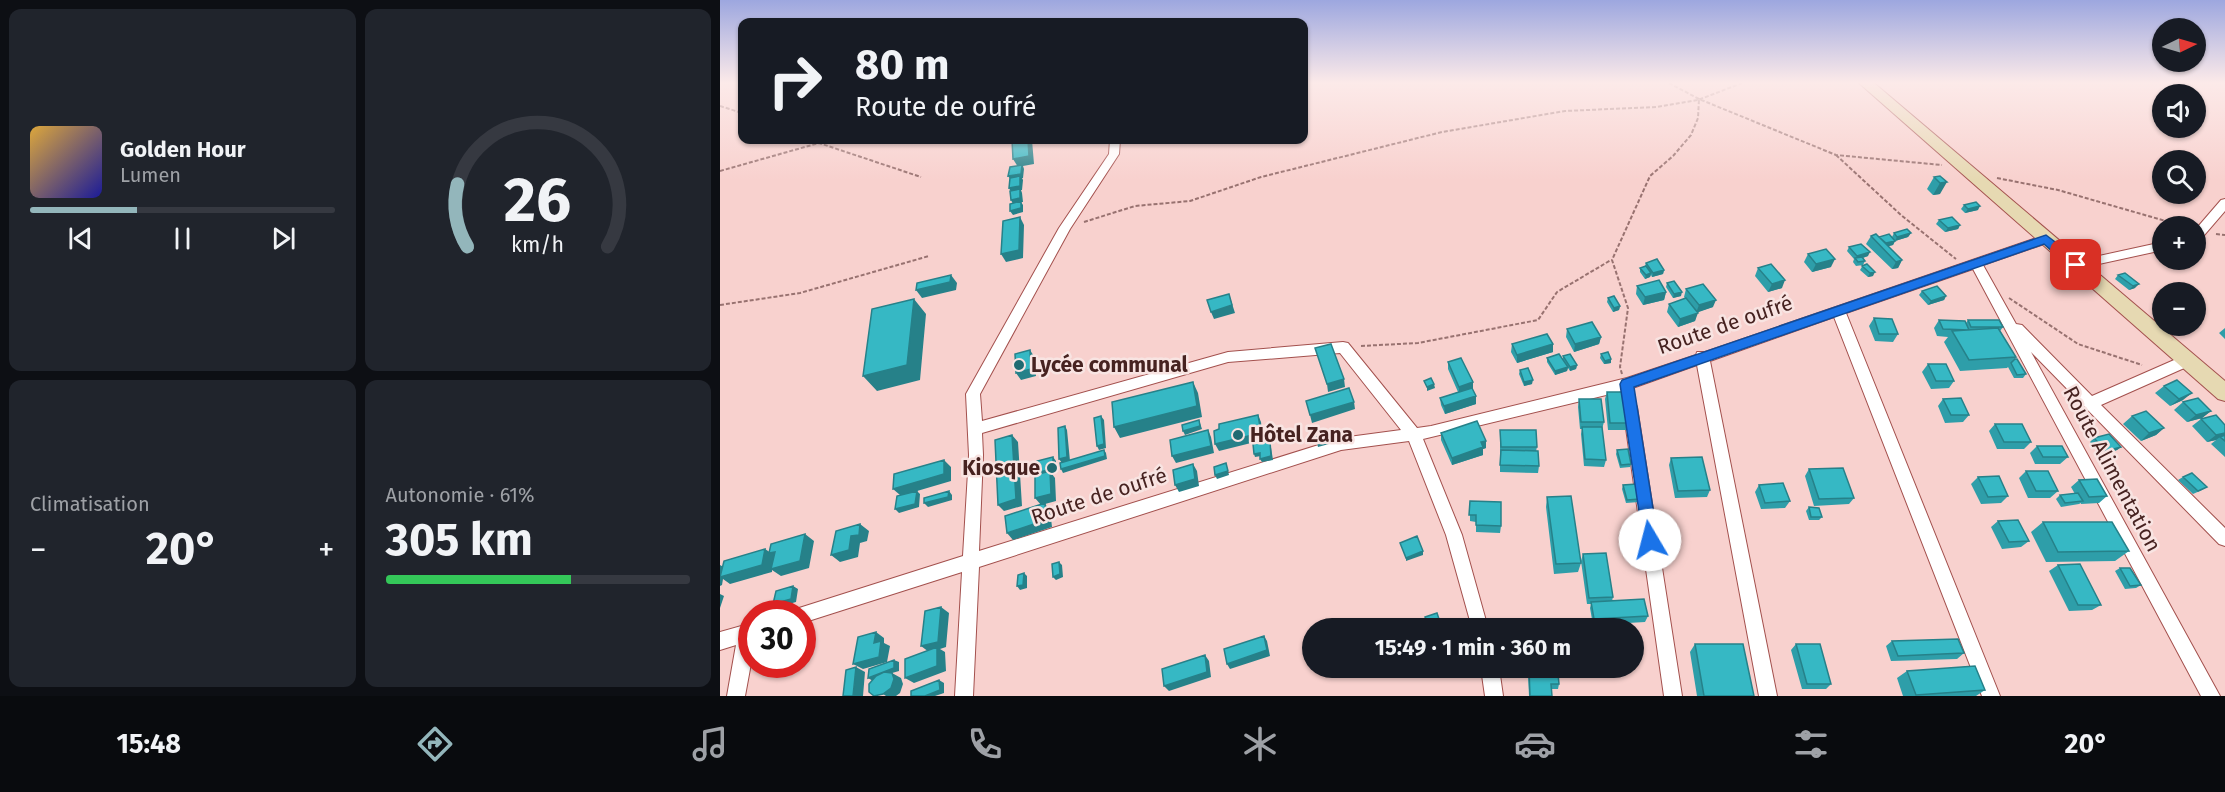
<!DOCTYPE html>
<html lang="fr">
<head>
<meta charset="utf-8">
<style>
	body { margin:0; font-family:"Fira Sans",sans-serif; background:#20242c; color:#f1f3f6; height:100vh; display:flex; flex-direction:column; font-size:22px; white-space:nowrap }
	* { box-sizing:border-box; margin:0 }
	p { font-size:20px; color:#9ea1a6 }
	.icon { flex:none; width:33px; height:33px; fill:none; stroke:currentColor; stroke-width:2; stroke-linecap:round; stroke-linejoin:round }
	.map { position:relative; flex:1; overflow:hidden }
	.drawer { display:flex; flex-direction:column; gap:9px; padding:9px; background:#0d0f14; width:720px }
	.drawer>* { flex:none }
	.banner { position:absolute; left:18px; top:18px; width:570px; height:126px; border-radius:12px; box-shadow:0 2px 4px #0004; background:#171b24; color:#f1f3f6; overflow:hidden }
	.needle { width:39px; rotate:85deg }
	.fabs { position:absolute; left:1432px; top:18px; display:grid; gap:12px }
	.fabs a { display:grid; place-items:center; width:54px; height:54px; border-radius:50%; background:#171b24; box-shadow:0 2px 4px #0004; font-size:30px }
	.speed { position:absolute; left:18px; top:600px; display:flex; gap:12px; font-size:30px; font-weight:700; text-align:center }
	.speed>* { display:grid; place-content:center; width:78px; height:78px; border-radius:50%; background:#171b24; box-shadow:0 2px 4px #0004; line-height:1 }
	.speed .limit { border:9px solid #d22; background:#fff; color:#111 }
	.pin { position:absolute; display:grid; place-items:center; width:51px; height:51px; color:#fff; margin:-26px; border-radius:12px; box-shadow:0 3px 9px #0006 }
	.me { position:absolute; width:66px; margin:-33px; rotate:352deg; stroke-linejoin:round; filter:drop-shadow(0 0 4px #0008) }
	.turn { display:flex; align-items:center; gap:21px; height:126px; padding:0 18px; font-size:27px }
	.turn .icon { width:78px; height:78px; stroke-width:2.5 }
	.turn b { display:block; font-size:42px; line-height:51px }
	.big { font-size:45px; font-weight:700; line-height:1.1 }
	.drawer .tile { flex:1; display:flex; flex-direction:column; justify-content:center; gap:9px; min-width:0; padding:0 21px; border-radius:12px; background:#20242c }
	.drawer .dial { align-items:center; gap:0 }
	.dial svg { height:156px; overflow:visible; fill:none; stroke:#363941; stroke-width:7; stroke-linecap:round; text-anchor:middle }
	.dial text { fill:#f1f3f6; stroke:none }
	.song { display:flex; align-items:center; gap:18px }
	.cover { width:72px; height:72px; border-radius:9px; background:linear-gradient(135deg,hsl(40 70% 55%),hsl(240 70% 35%)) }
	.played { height:6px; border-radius:3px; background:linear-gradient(90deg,#93b6bb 35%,#363941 35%) }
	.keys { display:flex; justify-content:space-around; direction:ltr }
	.heat { display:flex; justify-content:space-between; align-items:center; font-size:33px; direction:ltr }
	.charge { height:9px; border-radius:4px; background:linear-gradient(90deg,#34c759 61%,#363941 0) }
	.drawer .tiles { flex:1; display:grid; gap:9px; grid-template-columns:repeat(2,1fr) }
	.trip { position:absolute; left:582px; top:618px; width:342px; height:60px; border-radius:30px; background:#171b24; box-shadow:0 2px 4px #0004; font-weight:700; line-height:60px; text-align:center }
	.tab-bar { display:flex; height:96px; justify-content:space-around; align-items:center; background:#090b0e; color:#9ea1a6 }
	.tab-bar .icon { width:42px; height:42px }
	.tab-bar .active { color:#93b6bb }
	.tab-bar b { font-size:27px; color:#f1f3f6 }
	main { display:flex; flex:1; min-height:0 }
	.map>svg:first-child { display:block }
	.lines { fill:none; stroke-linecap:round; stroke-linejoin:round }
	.street-casing { stroke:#a3504d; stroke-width:2 }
	.secondary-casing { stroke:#a3504d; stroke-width:2 }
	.path { stroke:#987270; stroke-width:2; stroke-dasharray:4 2; stroke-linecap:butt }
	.street { fill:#fff; fill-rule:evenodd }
	.secondary { fill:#e6d9b2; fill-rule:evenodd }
	.wall { fill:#2e9ea9 }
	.shaded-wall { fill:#268189 }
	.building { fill:#36b8c4; stroke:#268189; stroke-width:1.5 }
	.route { fill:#1a73e8; stroke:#114b97; stroke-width:1.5 }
	.poi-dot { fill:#206b72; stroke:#f8e4e2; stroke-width:2 }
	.labels { text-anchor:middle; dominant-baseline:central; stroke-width:5; stroke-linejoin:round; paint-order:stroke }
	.street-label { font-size:21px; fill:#462220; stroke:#f8e4e2 }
	.poi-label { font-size:21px; font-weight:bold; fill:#462220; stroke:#f8e4e2; text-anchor:start }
</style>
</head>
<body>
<main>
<section class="drawer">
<div class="tiles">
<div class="tile">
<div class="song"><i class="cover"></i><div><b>Golden Hour</b><p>Lumen</p></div></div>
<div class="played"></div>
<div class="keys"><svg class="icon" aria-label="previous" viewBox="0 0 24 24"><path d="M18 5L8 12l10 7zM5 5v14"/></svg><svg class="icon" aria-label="pause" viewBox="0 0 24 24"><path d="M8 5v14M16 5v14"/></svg><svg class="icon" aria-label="next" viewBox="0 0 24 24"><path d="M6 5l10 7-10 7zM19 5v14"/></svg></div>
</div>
<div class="tile dial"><svg viewBox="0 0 100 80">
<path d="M14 69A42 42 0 1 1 86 69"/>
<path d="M14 69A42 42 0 0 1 9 37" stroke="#93b6bb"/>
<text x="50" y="56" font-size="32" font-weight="700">26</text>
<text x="50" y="72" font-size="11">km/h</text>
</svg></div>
<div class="tile"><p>Climatisation</p>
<div class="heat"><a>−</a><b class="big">20°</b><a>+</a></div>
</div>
<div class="tile"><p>Autonomie · 61%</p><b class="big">305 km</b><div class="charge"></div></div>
</div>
</section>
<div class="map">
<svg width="1505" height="696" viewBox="0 0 1505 696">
	<rect width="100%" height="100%" fill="#f8d1ce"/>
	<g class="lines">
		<defs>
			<path id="street" d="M390,140H400L399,154L350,229L260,394L262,421L508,352L623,342L628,343L697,428L711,426L907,378L976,355L977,352H985L1322,236H1330L1332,239L1330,242L1263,265L1296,324L1302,325L1372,396L1461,357H1471L1473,361L1471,365L1381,405L1505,528V546L1499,544L1311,352L1500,696H1481L1253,269L1126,313L1280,696H1262L1114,317L990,361L1057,696H1039L977,365L907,390L703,439L742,535L768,628H752L726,535L689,441L621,450L259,567L253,696H235L242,572L82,623V614H74L76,609L243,556L249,455L246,394L339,228L389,154ZM620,353L681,430L621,438L259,551L263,455L262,433L508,362Z
				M1505,199V211L1480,240L1476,241V229L1501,200Z
				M1443,242V250L1356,269L1350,265L1356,261Z
				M910,401L915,403L917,407L962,696H944L903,407L905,403Z
				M32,623V658L25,696H7L16,645L0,650V632Z
				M761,668H779L783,696H765Z"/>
			<path id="secondary" d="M1139,83H1154L1505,381V401L1498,399Z"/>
		</defs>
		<!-- street casing -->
		<use href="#street" class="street-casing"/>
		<!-- secondary casing -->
		<use href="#secondary" class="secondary-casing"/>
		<!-- path -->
		<path class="path" d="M949,83L979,99L1116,155L1222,165
			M0,106L22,113
			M89,140L97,143
			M1116,155L1181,215L1236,259
			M0,171L99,143L201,177
			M1277,178L1338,190L1463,226
			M364,222L415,206L470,201L541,177L722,132L845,111L936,107L978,100L1022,83
			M1496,234L1505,235
			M1289,298L1358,344L1422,365
			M0,305L80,293L209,256
			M641,346L698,343L818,320L837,292L891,260
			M902,374L900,367L908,308L892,260L930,176L953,156L971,135L978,118L979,99"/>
		<!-- street -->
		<use href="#street" class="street"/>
		<!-- secondary -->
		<use href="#secondary" class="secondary"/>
	</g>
	<!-- wall -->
	<path class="wall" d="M1220,176V194L1213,195L1207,189L1214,177Z
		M1244,205L1258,210L1245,213L1241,209Z
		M1219,220L1240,225L1238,229L1225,232L1216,224Z
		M1174,233H1191L1188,237L1175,241L1173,245L1168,246L1182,260L1178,268L1172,269L1146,244L1151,236L1172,237Z
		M1129,247L1148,256L1143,258L1145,261L1143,265L1153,276L1148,277L1140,270L1143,265L1136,266L1133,262L1134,259L1127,251Z
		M1088,254L1111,267L1092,272L1084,262Z
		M926,263L944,270L943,274L932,277L931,275L930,277L925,279L920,272V268L925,266Z
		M1038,268L1062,288L1048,292L1035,276Z
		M1398,275L1415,288L1409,290L1395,279Z
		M947,283L961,296L953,298L946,287Z
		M917,286L946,292L944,300L923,305L916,294Z
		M966,289L993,307L977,312L975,321L958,327L947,312L949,304L966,299L964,297Z
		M1202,291L1226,296L1224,300L1208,305L1199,295Z
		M888,298L900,306L899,310L893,312L887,302Z
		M1154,318L1178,334L1173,342L1155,341L1149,326Z
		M1219,320L1246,323L1248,320L1283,327L1280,331L1296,357L1295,359L1306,374L1303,378H1294L1288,367L1287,368L1240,371L1224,342L1228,337L1217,336L1214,328Z
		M1505,328V339L1499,333Z
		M847,329L881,337L879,344L854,352L846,337Z
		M792,344H833V352L797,363L791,352Z
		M881,354L891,363L884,364L880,358Z
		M843,356L857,365L856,369L850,371L848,368L847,371L835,375L827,362V358L843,359Z
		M728,362L753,390L756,404L725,414L721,405L720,398L738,392L728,369Z
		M1208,364L1234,381L1229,388L1211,389L1202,372Z
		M800,370L812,384L804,386L799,374Z
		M1444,386L1463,400L1450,406L1435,393Z
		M887,392L913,423L911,430H888L885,399Z
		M859,399L884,422L882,429L886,460L884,467L864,466L861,434L862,429H860L858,407Z
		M1223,399L1249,415L1243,422L1225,423L1218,406Z
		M1463,402L1491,411L1482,418L1467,422L1454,410Z
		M1412,416L1444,428L1436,435L1421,441L1403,424Z
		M1481,419L1505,425V457L1491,444L1496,440L1487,442L1472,426Z
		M1275,424L1311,442L1304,449H1277L1269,431Z
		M780,430L817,447L816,451L819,466L818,473L780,472Z
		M721,433L766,441V448L763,449V455L732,465L721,440Z
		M1374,438L1401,447L1397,450L1382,455L1370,442Z
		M1317,446L1348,457L1340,464H1315L1310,453Z
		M897,450L911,464L910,467L900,468L896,454Z
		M951,458L990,490L987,497L955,498L949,465Z
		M1089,469L1134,498L1129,504L1094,506L1085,476Z
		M1306,471L1338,491L1330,498H1308L1299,478Z
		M1258,477L1288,496L1281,503L1261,504L1251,484Z
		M1463,477L1487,487L1482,490L1473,494L1458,480Z
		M1359,480L1387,496L1379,503L1361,504V503L1359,504L1341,507L1336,499L1340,495L1355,494L1351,487Z
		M903,485L920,499L919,502L906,503L902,489Z
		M1039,485L1070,501L1065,508L1041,509L1035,492Z
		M827,497L861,563L858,572L834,574L826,507Z
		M750,501L781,526L780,533L756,532V522L750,521Z
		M1089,507L1102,517L1099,520H1089L1086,511Z
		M1278,521L1309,541L1301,547L1282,549L1271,527Z
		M1323,522L1409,551L1395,561L1326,562L1311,532Z
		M863,554L893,597L892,601L928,616L925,622L873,625L870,608L871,604H867L861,561Z
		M1338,565L1381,605L1372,610L1349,611L1329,571Z
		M1400,568L1421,585L1416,588L1405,589L1395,571Z
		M1172,641L1244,653L1237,659L1171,661L1166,646Z
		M975,644L1034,696H977L970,652Z
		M1076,644L1111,684L1106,689H1082L1071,650Z
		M843,668H869L870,671L868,677H844Z
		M809,669L839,684L838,689H832V696H809L808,675Z
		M1187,671L1265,690L1256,696H1183L1177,678Z"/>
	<!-- shaded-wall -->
	<path class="shaded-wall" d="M308,140H312L314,164L303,166L304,169L303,178H302L303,180L302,190H301L302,193L303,202H301L303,205V212L293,215L290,211L293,204L291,200V192L289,188L291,180L288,176L298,167L293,159Z
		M1227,182L1220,194L1213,195L1220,183Z
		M1260,206L1258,210L1245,213L1248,209Z
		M300,217L304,225L303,258L286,262L281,254Z
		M1240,225L1238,229L1225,232L1228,228Z
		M1191,233L1188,237L1175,241L1177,237Z
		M1175,241L1173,245L1162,248V244Z
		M1150,252L1148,256L1135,260L1137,256Z
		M1115,259L1111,267L1092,272L1096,264Z
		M1182,260L1178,268L1172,269L1176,262Z
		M944,270L943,274L932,277L933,273Z
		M1155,272L1153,276L1148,277L1150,273Z
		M931,273L930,277L925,279L926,275Z
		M231,275L237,283L236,290L202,298L196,290Z
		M1065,280L1062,288L1048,292L1052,284Z
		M1419,284L1415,288L1409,290L1413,286Z
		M946,292L944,300L923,305L925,297Z
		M962,292L961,296L953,298L954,294Z
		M509,294L515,313L494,319L491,312Z
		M1226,296L1224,300L1208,305L1211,301Z
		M194,299L206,314L200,380L157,391L143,376Z
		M996,300L993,307L976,313L979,305Z
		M900,306L899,310L893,312L894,308Z
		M978,313L975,321L958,327L960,319Z
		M881,337L879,344L854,352L855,344Z
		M833,344V352L797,363V355Z
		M310,350L315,358L316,376L301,380L296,373Z
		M891,359V363L884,364L885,361Z
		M857,365L856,369L850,371V367Z
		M848,367L847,371L835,375V371Z
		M624,379L625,387L608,392L607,384Z
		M813,380L812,384L804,386V382Z
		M473,382L478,393L482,417L400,438L394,427Z
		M753,382V390L739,394V387Z
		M714,384L715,388L707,391V387Z
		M1472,393L1463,400L1450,406L1459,399Z
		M756,396V404L725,414L724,406Z
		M634,402L635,409L592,423L590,415Z
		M1491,411L1482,418L1467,422L1476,415Z
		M538,415L541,422L543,440L499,451L495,444Z
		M381,416L384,420L386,448L379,450L377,446Z
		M479,420L482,429L465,435L463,431Z
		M345,426L347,430L350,461L342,463L339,459Z
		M1444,428L1436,435L1421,441L1429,433Z
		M488,430L491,437L494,453L456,463L452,456Z
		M1505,433V436L1500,437L1496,440L1487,442L1496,435Z
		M292,435L298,442L302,506L284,511L278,505Z
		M615,439L616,442L598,447L597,443Z
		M550,441L553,460L542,462L540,459Z
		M766,441V448L763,449V455L732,465V458L761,442Z
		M1401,447L1397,450L1382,455L1386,451Z
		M384,450L386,453L387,459L343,473L341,469Z
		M540,453L541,456L535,457L534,454Z
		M333,457L336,461V473L332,474L335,478L336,501L325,504L330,510L332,527L293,540L287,533L321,505L315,498L318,477L315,473Z
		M224,460L231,467V481L197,491L200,494L199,507L179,513L175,509L180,495L173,489Z
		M506,463L509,475L497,479L495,475Z
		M473,464L477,471L479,486L459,492L455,485Z
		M229,491L232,495V500L208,507L204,503Z
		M140,524L149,531L147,541L140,543L138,557L120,562L111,555L131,536Z
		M85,534L94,541L89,568L61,576L52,570V572L10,584L3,579L2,585L0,586V565L5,568L45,549L51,553L55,552Z
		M703,551V555L686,561V558Z
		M339,562L342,565L343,577L336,580L333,577Z
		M304,573L307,576V588L300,590L297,586Z
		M73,586L78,589L76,602L58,607L53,604Z
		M0,594L4,596L0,608Z
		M221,607L229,613L226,647L220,649L225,652L226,671L194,683L185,678L209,652L201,646Z
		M156,632L164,638V643L170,646L167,662L143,669L133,664Z
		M544,636L547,641L550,656L510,669L507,664Z
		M485,655L489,661L491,677L449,691L444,686Z
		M174,660L179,662V671L172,673L181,678L183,684L180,693L176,696H166L163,694L153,681L148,678Z
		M136,667L145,672L143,696H133Z
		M219,680L224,683V693L215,696H205Z"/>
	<!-- building -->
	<path class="building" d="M292,140H308L309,156L293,159Z
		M302,165L301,174L288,176L290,167Z
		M300,176V186L289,188L290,178Z
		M1220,176L1227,182L1220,183L1214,177Z
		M300,189V198L291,200L290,191Z
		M301,201V208L290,211V204Z
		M1256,202L1260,206L1248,209L1244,205Z
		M300,217L299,250L281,254L283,221Z
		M1232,217L1240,225L1228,228L1219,220Z
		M1187,229L1191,233L1177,237L1174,233Z
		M1156,234L1182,260L1176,262L1151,236Z
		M1169,234L1175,241L1166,243L1159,237Z
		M1141,244L1150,252L1137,256L1129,247Z
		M1106,249L1115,259L1096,264L1088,254Z
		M1142,257L1145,261L1138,262L1135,258Z
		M937,259L944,270L933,273L926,263Z
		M1051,264L1065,280L1052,284L1038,268Z
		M1147,264L1155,272L1150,273L1142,266Z
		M926,266L931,273L926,275L920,268Z
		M1405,273L1419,284L1413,286L1398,275Z
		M231,275L230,282L196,290L197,283Z
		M939,280L946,292L925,297L917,286Z
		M954,281L962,292L954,294L947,283Z
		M983,284L996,300L979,305L966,289Z
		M1217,286L1226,296L1211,301L1202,291Z
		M509,294L512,305L491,312L487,300Z
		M894,296L900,306L894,308L888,298Z
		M966,298L978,313L960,319L949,304Z
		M194,299L187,365L143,376L152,309Z
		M1154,318L1172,319L1178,334H1159Z
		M1219,320L1245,321L1249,330L1223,329Z
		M1248,320H1279L1283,327H1251Z
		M872,322L881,337L855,344L847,329Z
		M1278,328L1296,357L1249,360L1232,331Z
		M827,334L833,344L797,355L792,344Z
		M611,344L624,379L607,384L595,348Z
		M310,350L311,369L296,373L295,354Z
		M888,352L891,359L885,361L881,354Z
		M839,354L848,367L835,371L827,358Z
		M850,354L857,365L850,367L843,356Z
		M741,358L753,382L739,387L728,362Z
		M1295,359H1297L1306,374L1297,375L1291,363Z
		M1208,364H1226L1234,381H1216Z
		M808,368L813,380L804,382L800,370Z
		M711,378L714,384L707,387L704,381Z
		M1457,380L1472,393L1459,399L1444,386Z
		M473,382L477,406L394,427L392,402Z
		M629,388L634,402L590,415L586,401Z
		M752,388L756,396L724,406L720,398Z
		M887,392H909L913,423H890Z
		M1241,398L1249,415H1231L1223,399Z
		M1478,398L1491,411L1476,415L1463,402Z
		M859,399H881L884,422H861Z
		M1426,411L1444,428L1429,433L1412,416Z
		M538,415L541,433L495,444L494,431L499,429V424Z
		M1496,415L1505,425V433L1496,435L1481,419Z
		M381,416L384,444L377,446L374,418Z
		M479,420L480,426L463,431L462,425Z
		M757,421L766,441L761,442L763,447L732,458L721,433Z
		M1275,424H1302L1311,442H1284Z
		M345,426L347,457L339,459L338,428Z
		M862,427H882L886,460L865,459Z
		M488,430L491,446L452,456L450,440Z
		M780,430H816L817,447H781Z
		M613,432L615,439L597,443L596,437Z
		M1389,434L1401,447L1386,451L1374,438Z
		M292,435L296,499L278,505L275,440Z
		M1505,435V441L1500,437Z
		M550,441L551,456L540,459V453L534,454L533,444Z
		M1317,446H1342L1348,457H1323Z
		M908,449L911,464L901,465L897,450Z
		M384,450L385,456L341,469L340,463Z
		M781,450L818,451L819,466L780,465Z
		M333,457V469L315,473L317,461Z
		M982,457L990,490L958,491L951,458Z
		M224,460V474L173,489L174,474Z
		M506,463L508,471L495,475L494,467Z
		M473,464L475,479L455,485L453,470Z
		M1123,468L1134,498L1099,499L1089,469Z
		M330,471L331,494L315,498V475Z
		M1306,471H1328L1338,491H1316Z
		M1472,473L1487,487L1478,491L1463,477Z
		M1279,476L1288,496L1268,497L1258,477Z
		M1377,479L1387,496L1369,497L1359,480Z
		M1063,483L1070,501L1045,503L1039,485Z
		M917,484L920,499L907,500L903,485Z
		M197,491L195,504L175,509L177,496Z
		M229,491L228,497L204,503V498Z
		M1358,493L1363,501L1345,503L1340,495Z
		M851,496L861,563L836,564L827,497Z
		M750,501L781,502V526L756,525V515H749Z
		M325,503L326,520L287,533L285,516Z
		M1089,507L1099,508L1102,517H1091Z
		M1298,520L1309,541L1289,542L1278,521Z
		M1323,522H1392L1409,551L1338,552Z
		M140,524L139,535L131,536L129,550L111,555L116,531Z
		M85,534L80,561L51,569L55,552L49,553L51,544Z
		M697,536L703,551L686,558L680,543Z
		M45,549L42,565L0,577L4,561Z
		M886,553L893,597L869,598L863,554Z
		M339,562L340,574L333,577L332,564Z
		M1360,564L1381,605H1358L1338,565Z
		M1400,568H1410L1421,585L1410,586Z
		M304,573L303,585L297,586L298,575Z
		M73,586L71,599L53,604L56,591Z
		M924,599L928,616L874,619L871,602Z
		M221,607L218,642L201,646L205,611Z
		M717,613L722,628H709L705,617Z
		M864,621L865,628H842L841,622Z
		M900,624L901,628H868V626Z
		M156,632L154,643L161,641L159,657L133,664L138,637Z
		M544,636L547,650L507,664L504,649Z
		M1238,639L1244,653L1178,656L1172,641Z
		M975,644H1023L1034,696H984Z
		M1076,644H1100L1111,684H1087Z
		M217,647V666L185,678V659Z
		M485,655L487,672L444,686L442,669Z
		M174,660V668L148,678L149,669Z
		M1255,666L1265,690L1196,695L1187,671Z
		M136,667L133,696H123L126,670Z
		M845,668H869L870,671L845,672Z
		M809,669H819V675L838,674L839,684H831L832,696H810Z
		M164,672L172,673L174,679L171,688L163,694L154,696L149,692V684L156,676Z
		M219,680L220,690L205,696H191V691Z"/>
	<!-- sky -->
	<linearGradient id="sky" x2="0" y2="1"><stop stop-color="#9da7df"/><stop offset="0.46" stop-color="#fceae9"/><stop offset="1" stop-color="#fceae9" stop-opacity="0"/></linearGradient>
	<rect width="1505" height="180" fill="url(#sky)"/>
	<!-- route -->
	<path class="route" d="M1326,235L1360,261V268H1351L1324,244L914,387L938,540L936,545L930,548L924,545L900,384L902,380Z"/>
	<!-- markers -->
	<g class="poi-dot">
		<circle cx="299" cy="365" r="6"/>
		<circle cx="518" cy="435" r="6"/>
		<circle cx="332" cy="468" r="6"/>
	</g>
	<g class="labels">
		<!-- street labels -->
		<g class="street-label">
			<text transform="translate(1005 325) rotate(-19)">Route de oufré</text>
			<text transform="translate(1392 469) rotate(62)">Route Alimentation</text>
			<text transform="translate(379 496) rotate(-18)">Route de oufré</text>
		</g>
		<!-- poi labels -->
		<g class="poi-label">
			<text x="311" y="365">Lycée communal</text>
			<text x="530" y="435">Hôtel Zana</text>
			<text x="320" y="468" text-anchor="end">Kiosque</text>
		</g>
	</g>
</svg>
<div class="fabs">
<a><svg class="needle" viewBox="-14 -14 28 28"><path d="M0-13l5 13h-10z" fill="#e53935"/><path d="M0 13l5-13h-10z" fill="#9ea1a6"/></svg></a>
<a><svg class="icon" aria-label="sound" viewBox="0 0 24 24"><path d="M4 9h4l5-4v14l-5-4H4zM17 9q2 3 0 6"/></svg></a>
<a><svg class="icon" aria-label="search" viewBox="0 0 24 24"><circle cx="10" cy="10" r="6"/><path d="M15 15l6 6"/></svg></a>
<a>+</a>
<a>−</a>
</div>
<div class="speed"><div class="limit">30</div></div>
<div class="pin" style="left:1356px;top:265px;background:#d93025"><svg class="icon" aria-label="arrive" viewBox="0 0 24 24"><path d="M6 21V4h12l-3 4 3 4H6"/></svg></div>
<svg class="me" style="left:930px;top:540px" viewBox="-20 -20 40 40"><circle r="19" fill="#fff"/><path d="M0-13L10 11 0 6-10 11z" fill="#1a73e8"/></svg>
<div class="trip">15:49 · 1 min · 360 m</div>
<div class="banner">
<div class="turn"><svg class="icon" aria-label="right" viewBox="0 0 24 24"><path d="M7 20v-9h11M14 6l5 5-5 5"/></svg><div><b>80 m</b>Route de oufré</div></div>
</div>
</div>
</main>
<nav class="tab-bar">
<b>15:48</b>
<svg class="icon active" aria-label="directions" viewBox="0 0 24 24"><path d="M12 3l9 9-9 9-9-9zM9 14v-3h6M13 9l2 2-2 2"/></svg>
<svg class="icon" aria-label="music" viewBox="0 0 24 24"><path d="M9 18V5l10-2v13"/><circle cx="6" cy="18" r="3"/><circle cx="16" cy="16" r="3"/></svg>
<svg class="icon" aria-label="phone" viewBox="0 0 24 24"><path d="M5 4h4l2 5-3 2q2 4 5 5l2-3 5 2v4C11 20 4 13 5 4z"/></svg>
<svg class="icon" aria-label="climate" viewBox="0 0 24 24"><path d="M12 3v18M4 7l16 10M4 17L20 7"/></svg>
<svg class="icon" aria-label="car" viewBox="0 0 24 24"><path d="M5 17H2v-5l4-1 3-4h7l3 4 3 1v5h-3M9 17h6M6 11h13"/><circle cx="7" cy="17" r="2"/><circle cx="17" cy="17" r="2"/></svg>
<svg class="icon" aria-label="filters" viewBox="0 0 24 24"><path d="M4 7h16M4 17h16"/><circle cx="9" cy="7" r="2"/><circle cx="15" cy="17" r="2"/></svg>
<b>20°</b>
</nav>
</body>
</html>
